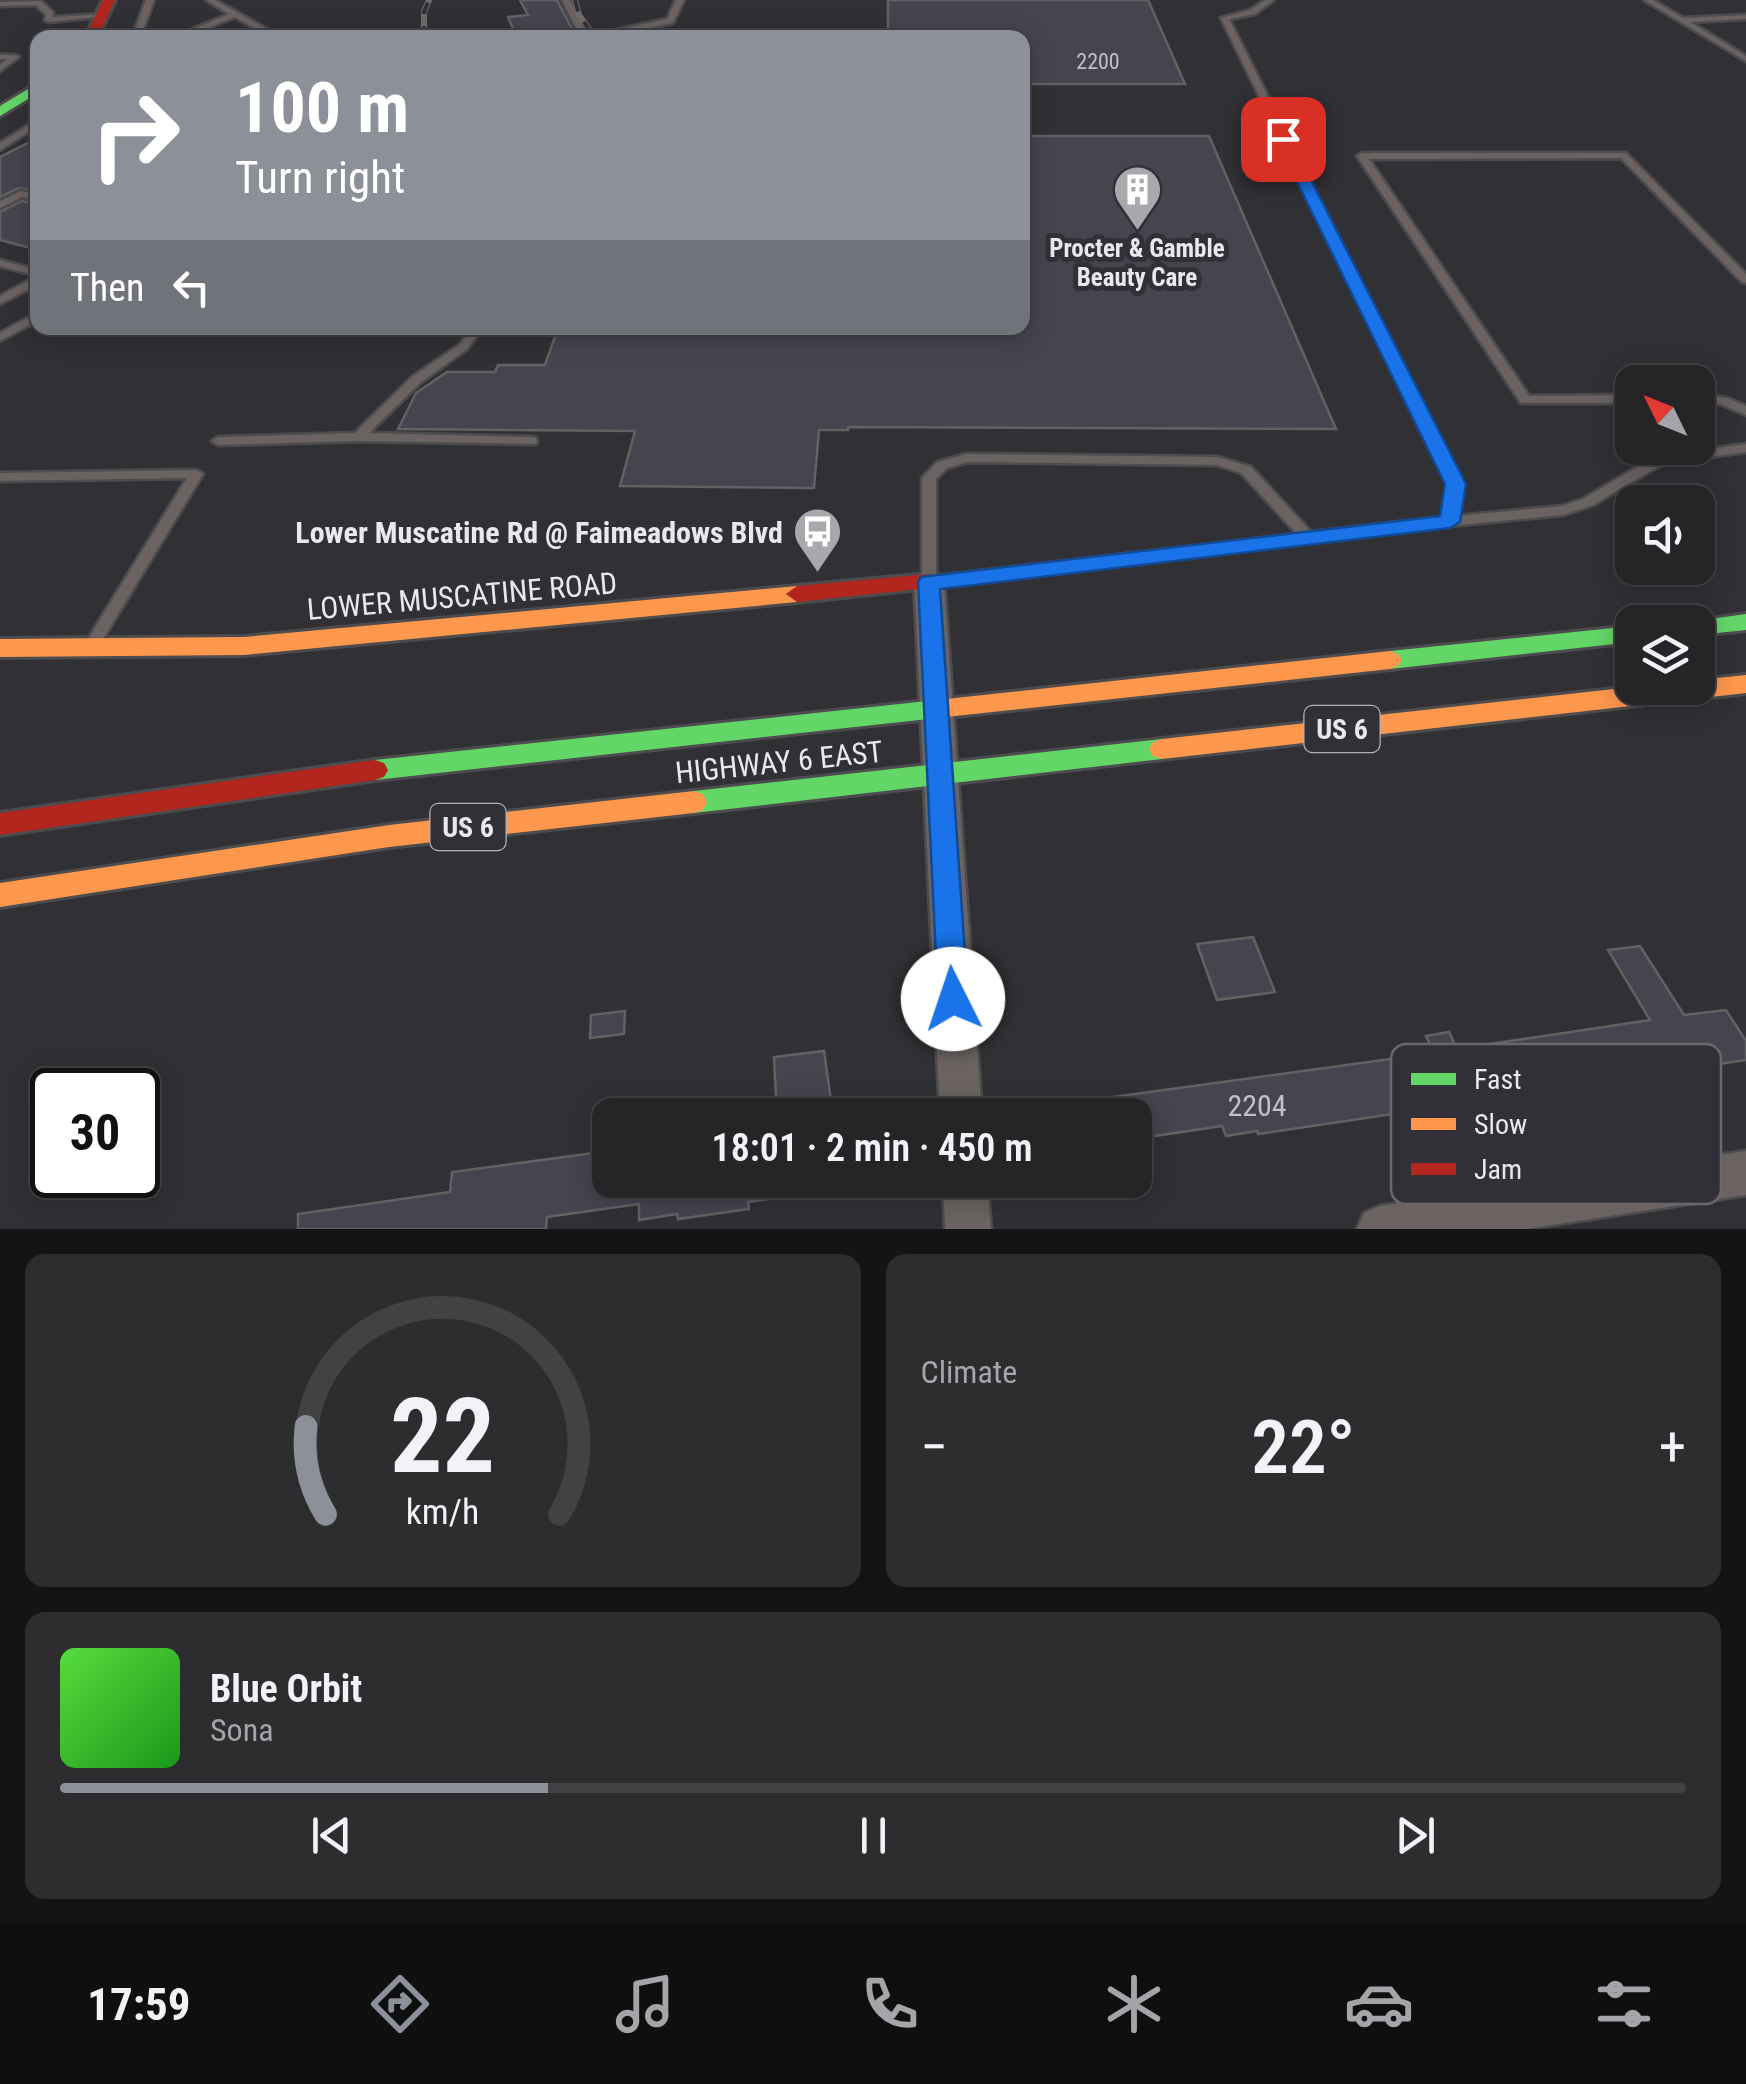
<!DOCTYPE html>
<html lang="en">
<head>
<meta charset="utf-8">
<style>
	body { margin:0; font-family:"Roboto Condensed",sans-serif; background:#2d2d30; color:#f1f3f6; height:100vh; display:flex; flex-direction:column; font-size:38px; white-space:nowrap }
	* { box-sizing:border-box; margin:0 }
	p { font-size:32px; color:#a3a5a8 }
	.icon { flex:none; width:55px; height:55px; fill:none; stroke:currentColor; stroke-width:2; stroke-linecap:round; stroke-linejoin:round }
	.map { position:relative; height:1229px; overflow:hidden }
	.sheet { display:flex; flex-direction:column; gap:25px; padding:25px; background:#141416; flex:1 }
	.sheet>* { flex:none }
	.top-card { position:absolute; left:30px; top:30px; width:1000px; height:305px; border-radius:20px; box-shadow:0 5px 25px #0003,0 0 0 2px #424245; background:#8c9099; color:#fff; overflow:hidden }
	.needle { width:65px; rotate:313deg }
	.controls { position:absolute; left:1615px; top:365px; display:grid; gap:20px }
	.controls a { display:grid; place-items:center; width:100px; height:100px; border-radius:20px; background:#252528; box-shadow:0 5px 25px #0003,0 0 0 2px #424245; font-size:50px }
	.speed { position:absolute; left:30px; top:1068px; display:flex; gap:20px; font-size:50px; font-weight:700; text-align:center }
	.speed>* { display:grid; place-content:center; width:130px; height:130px; border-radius:50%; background:#252528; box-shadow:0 5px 25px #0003,0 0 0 2px #424245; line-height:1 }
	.speed .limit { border:5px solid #111; border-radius:15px; background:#fff; color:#111 }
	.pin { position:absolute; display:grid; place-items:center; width:85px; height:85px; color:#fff; margin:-42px; border-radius:20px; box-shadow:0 5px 15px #0006 }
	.me { position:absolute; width:110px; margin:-55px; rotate:356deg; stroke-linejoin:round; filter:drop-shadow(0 0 8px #0008) }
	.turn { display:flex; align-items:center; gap:35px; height:210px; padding:0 40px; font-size:45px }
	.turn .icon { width:130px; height:130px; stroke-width:2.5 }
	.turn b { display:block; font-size:70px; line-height:85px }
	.then { display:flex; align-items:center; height:95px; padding:0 40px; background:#0003; gap:20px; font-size:38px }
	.big { font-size:75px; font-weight:600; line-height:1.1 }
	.sheet .widget { flex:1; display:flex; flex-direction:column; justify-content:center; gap:15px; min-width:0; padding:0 35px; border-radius:20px; background:#2d2d30 }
	.sheet .dial { align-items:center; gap:0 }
	.dial svg { height:260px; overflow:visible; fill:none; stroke:#424245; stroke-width:7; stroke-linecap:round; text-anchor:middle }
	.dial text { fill:#f1f3f6; stroke:none }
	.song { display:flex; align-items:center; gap:30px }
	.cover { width:120px; height:120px; border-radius:15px; background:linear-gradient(135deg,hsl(110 70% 55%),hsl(120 70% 35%)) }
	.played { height:10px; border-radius:5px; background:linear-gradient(90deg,#8c9099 30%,#424245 30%) }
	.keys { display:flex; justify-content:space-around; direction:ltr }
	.heat { display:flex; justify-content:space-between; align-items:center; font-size:55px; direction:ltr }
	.sheet .tiles { flex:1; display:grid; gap:25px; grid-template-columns:1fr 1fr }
	.widget:last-child { grid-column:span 2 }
	.trip { position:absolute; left:592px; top:1098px; width:560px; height:100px; border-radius:20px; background:#252528; box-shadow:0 5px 25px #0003,0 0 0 2px #424245; font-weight:600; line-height:100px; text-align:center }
	.menu { display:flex; height:160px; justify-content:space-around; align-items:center; background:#0f0f10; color:#a3a5a8 }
	.menu .icon { width:70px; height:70px }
	.menu .on { color:#8c9099 }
	.menu b { font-size:45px; color:#f1f3f6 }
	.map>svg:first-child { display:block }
	.building { fill:#45444f; stroke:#626265; stroke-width:2.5 }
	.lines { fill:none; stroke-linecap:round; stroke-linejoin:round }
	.lane-casing { stroke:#4c4c4e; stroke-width:5 }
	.street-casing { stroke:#4c4c4e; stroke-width:5 }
	.fast-casing { stroke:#4c4c4e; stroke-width:6 }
	.slow-casing { stroke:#4c4c4e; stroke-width:6 }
	.jam-casing { stroke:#4c4c4e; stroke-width:6 }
	.lane { fill:#6a6361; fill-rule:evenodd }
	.street { fill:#6a6361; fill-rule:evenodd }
	.fast { fill:#63d668; fill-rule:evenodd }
	.slow { fill:#ff974d; fill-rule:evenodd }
	.jam { fill:#b3261e; fill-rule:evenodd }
	.rail-casing { stroke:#706c6c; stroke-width:6 }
	.rail { stroke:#303036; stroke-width:4; stroke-dasharray:12; stroke-linecap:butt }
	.route { fill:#1a73e8; stroke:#114b97; stroke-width:2.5 }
	.labels { text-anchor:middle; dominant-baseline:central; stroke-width:10; stroke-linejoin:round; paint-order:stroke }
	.far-number-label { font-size:22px; fill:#c0c0c6 }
	.far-poi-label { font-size:25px; font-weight:bold; fill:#e9e9ed; stroke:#303036 }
	.shield { fill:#303036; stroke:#b2b2b6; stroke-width:2.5 }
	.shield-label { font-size:28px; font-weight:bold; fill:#e9e9ed }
	.poi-label { font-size:30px; font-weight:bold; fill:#e9e9ed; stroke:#303036; text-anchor:end }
	.street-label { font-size:30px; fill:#e9e9ed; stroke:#303036 }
	.near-number-label { font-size:30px; fill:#c0c0c6 }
	.key { fill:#303036; stroke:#68686d; stroke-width:2.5 }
	.key-label { font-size:28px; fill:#e9e9ed }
</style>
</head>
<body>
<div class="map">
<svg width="1746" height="1229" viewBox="0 0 1746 1229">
	<rect width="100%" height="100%" fill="#313135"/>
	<!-- building -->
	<path class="building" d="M520,0H557L573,31L517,38L508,17L528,15Z
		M888,0H1148L1185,84H1022V38H888Z
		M1022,136H1209L1336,429L848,427V430H819L814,488L620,486L635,431L398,429L416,393L447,372H495L498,365H545L558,328H1022Z
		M38,138V191L19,188L0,197V157Z
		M22,201L38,205V250L0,240V212Z
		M1253,937L1275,992L1217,1000L1197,944Z
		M1640,946L1684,1015L1726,1010L1746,1041V1060L1536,1091L1482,1101L1464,1111L1460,1104L1258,1134L1257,1131L1226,1136L1222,1126L1135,1139V1115H1084L1083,1101L1434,1053L1426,1036L1449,1032L1457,1049L1650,1020L1608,950Z
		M625,1011L624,1034L590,1038L591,1015Z
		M824,1051L833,1115H782L781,1097H776L774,1057Z
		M609,1151V1180H801L802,1194L748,1202L749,1209L678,1219L677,1214L639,1220V1204L547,1217L546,1229H298V1214L450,1192L452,1172Z"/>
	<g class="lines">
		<defs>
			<path id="lane" d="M146,0H154L140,38H132Z
				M206,0H215L283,38H272L235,17L183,38H171L229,14Z
				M562,0H570L588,36L667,19L676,0H684L673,23L603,38H581Z
				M1265,0H1274L1255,14L1229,19L1462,484L1457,516L1562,506L1583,499L1656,456L1746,444V452L1664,463L1593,505L1563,515L1449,526L929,587L924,586L922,582V478L937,462L967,454L1218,457L1251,467L1311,532L1443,517L1448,484L1221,18L1250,10ZM967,462L1217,465L1241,473L1297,534L936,576V479L947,468Z
				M1644,0H1653L1683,18L1746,15V19L1690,22L1746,56V61Z
				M41,1L53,12V17L104,14L108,16L49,22L45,20L46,15L36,5L0,6V2Z
				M0,55H15L19,57L0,71V65L7,59H0Z
				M38,119V126L0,150V143Z
				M1626,153L1746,274V283L1742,282L1621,158L1369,159L1529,396L1632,395V403H1521L1357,156L1362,153Z
				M21,191L38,195V201L22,197L0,208V201Z
				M0,260L38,270V284L0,304V296L37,276L0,266Z
				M38,312V320L0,341V333Z
				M472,328H483L467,349L420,383L369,433L531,437L536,438L537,441L536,444L358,441L218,445L212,441L218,437L355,433L412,377L459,345Z
				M1698,394L1727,398L1746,406V415L1720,404L1698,402Z
				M196,470L203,474L95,652H85L82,648L85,644L187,478L0,481V473Z"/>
			<path id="street" d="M929,572L939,575L944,582L982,1115H940L914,582L919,575Z
				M1746,1151V1195L1526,1229H1357L1364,1213L1380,1206Z
				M943,1180H987L991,1229H945Z"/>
			<path id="fast" d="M38,83V93L0,116V106Z
				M1746,614V630L1698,635V622H1689Z
				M1632,626V642L1390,669L1382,666L1378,660L1382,654L1390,651Z
				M946,699L955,701L958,708L955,715L946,717L375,780L366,777L362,770L366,763L375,760Z
				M1162,739L1171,742L1175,749L1171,756L1162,759L694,813L685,810L681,802L685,794L694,791Z"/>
			<path id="slow" d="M797,586L808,594L797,602L244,655L0,657V639L244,637Z
				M1390,651L1398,654L1402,660L1398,666L1390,669L946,717L937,715L934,708L937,701L946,699Z
				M1746,675V693L1162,759L1153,756L1149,749L1153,742L1162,739L1632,687L1698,688V680Z
				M694,791L703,794L707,802L703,810L694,813L389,847L0,907V883L389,825Z"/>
			<path id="jam" d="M103,0H115L97,38H85Z
				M929,574L940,582L937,587L797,602L786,594L797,586Z
				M375,760L384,763L388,770L384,777L375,780L0,835V813Z"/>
		</defs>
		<!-- lane casing -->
		<use href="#lane" class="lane-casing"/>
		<!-- street casing -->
		<use href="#street" class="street-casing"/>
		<!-- fast casing -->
		<use href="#fast" class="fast-casing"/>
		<!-- slow casing -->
		<use href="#slow" class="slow-casing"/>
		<!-- jam casing -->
		<use href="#jam" class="jam-casing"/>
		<!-- lane -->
		<use href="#lane" class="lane"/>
		<!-- street -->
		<use href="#street" class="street"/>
		<!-- fast -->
		<use href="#fast" class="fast"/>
		<!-- slow -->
		<use href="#slow" class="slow"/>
		<!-- jam -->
		<use href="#jam" class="jam"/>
		<defs>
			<path id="rail" d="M575,0L579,15L595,38
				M424,38V12L429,0"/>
		</defs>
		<!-- rail casing -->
		<use href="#rail" class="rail-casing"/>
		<!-- rail -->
		<use href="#rail" class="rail"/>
	</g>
	<!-- route -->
	<path class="route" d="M1283,135L1290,139L1466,484L1460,522L1450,528L940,589L968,999L964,1009L953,1013L942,1009L938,999L918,582L921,577L1440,516L1445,484L1276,139Z"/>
	<!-- icons -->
	<defs>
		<symbol id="building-pin" viewBox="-11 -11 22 30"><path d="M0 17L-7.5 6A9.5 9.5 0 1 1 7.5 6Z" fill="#a9a9ad" stroke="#303036"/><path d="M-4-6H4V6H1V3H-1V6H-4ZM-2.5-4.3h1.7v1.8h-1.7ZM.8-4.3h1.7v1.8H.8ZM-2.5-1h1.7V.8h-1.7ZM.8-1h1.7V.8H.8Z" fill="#fff"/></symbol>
		<symbol id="bus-pin" viewBox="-11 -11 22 30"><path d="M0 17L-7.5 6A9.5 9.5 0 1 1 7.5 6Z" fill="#a9a9ad" stroke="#303036"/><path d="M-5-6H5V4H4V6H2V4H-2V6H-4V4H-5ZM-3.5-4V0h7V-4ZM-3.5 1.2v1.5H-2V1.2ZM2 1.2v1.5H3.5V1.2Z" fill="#fff"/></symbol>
	</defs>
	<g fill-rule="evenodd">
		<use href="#building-pin" x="1110" y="162" width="55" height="75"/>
		<use href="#bus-pin" x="790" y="504" width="55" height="75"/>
	</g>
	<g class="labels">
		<!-- far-number labels -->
		<g class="far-number-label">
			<text x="1098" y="61">2200</text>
		</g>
		<!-- far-poi labels -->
		<g class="far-poi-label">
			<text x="1137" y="248">Procter &amp; Gamble<tspan x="1137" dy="29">Beauty Care</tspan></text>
		</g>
		<!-- shield labels -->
		<g class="shield">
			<rect x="1304.5" y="706" width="75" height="46" rx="8"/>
			<rect x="430.5" y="804" width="75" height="46" rx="8"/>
		</g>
		<g class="shield-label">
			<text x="1342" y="729">US 6</text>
			<text x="468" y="827">US 6</text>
		</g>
		<!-- poi labels -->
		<g class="poi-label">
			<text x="783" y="532">Lower Muscatine Rd @ Faimeadows Blvd</text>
		</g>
		<!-- street labels -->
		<g class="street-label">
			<text transform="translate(462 596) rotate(-5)">LOWER MUSCATINE ROAD</text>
			<text transform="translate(779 762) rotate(-6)">HIGHWAY 6 EAST</text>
		</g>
		<!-- near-number labels -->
		<g class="near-number-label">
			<text x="1257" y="1105">2204</text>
		</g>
	</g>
	<!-- legend -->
	<rect x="1391" y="1044" width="330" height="160" rx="15" class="key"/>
	<rect x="1411" y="1073" width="45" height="12" fill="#63d668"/>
	<rect x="1411" y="1118" width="45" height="12" fill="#ff974d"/>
	<rect x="1411" y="1163" width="45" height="12" fill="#b3261e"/>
	<g class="key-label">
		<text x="1474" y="1089">Fast</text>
		<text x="1474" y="1134">Slow</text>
		<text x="1474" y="1179">Jam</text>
	</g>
</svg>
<div class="controls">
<a><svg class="needle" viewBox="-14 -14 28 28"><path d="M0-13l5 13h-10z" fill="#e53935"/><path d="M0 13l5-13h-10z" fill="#a3a5a8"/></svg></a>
<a><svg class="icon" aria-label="sound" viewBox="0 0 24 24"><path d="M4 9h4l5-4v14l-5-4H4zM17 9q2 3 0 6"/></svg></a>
<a><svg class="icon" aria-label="layers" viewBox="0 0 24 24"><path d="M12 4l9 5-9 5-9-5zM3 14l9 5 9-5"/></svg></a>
</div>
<div class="speed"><div class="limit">30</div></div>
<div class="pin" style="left:1283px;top:139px;background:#d93025"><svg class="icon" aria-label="arrive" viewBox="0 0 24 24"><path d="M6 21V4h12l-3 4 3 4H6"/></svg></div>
<svg class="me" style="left:953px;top:999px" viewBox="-20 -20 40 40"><circle r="19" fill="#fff"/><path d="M0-13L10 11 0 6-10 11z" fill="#1a73e8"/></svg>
<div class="trip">18:01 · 2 min · 450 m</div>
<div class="top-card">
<div class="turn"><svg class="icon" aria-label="right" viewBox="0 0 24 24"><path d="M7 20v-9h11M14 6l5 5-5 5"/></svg><div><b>100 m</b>Turn right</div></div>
<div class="then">Then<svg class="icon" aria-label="left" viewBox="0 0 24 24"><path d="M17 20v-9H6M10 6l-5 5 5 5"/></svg></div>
</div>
</div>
<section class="sheet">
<div class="tiles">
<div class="widget dial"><svg viewBox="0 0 100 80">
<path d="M14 69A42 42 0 1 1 86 69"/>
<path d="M14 69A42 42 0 0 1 8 42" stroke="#8c9099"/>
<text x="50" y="56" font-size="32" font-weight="700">22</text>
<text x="50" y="72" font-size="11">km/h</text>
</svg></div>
<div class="widget"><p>Climate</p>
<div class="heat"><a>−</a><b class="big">22°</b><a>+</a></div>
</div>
<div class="widget">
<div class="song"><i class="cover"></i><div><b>Blue Orbit</b><p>Sona</p></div></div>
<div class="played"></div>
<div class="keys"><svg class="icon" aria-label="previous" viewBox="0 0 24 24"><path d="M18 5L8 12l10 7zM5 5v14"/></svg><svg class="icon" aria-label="pause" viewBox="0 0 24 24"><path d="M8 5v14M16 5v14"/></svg><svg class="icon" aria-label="next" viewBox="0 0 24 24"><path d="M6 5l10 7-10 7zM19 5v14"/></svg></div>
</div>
</div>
</section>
<nav class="menu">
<b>17:59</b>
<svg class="icon on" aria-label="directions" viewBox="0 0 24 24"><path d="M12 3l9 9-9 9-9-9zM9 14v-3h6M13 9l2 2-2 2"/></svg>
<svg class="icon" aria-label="music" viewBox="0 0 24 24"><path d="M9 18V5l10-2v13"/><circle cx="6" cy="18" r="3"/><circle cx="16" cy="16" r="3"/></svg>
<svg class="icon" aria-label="phone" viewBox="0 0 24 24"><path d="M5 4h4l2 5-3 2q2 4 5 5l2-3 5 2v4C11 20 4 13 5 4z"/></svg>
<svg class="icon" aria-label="climate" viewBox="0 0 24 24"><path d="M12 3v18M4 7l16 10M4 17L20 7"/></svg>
<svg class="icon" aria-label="car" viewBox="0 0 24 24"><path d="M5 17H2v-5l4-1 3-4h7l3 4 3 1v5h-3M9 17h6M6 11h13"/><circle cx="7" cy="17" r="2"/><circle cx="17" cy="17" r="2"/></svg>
<svg class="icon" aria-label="filters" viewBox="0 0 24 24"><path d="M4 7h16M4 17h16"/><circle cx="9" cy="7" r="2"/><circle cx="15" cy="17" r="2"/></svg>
</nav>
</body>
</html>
